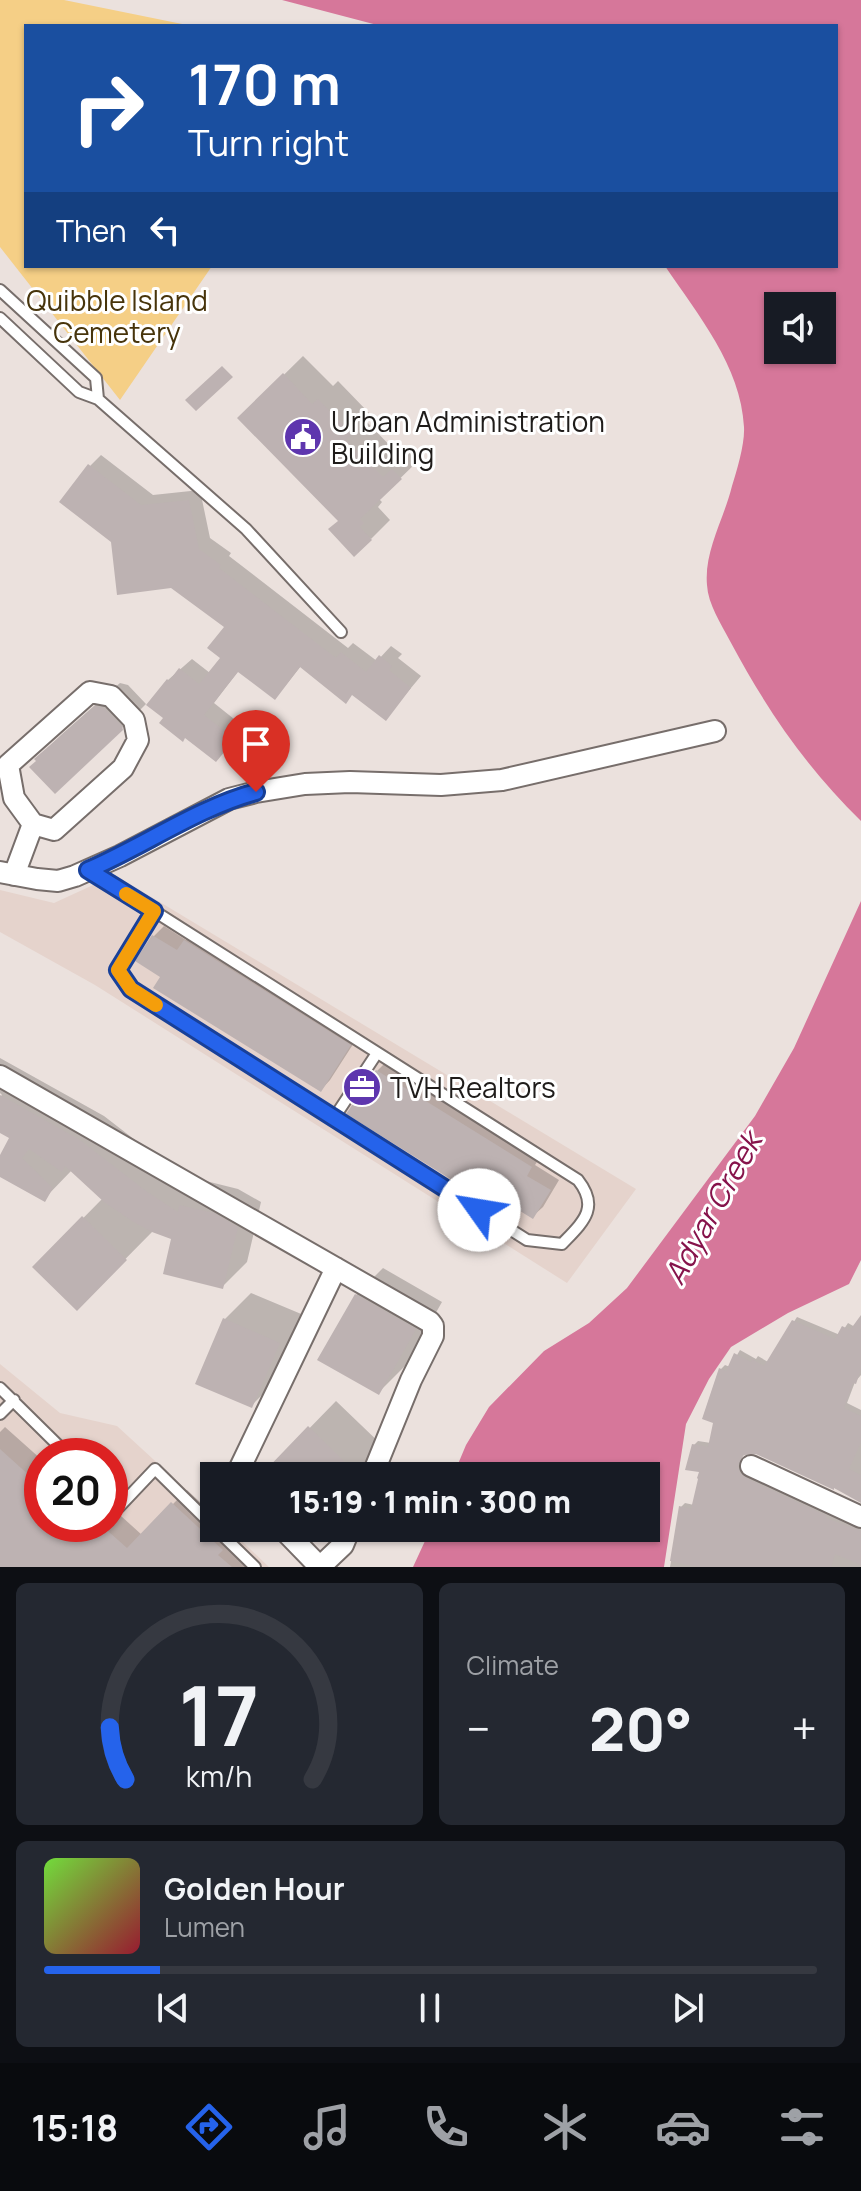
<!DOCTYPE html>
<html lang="en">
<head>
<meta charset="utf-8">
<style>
	body { margin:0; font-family:Manrope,sans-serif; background:#242831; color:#f1f3f6; height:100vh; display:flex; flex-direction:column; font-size:30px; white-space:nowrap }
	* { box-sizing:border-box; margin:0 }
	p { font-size:26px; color:#9ea1a6 }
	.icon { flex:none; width:44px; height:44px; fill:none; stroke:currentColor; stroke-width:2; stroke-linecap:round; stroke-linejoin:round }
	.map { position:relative; height:1567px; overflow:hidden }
	.drawer { display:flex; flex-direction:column; gap:16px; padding:16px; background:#0d0f14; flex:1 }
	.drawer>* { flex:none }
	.hud { position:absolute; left:24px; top:24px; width:814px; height:244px; border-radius:0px; box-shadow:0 2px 6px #0004; background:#1a4fa0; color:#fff; overflow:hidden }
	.controls { position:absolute; left:764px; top:292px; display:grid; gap:16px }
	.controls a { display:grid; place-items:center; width:72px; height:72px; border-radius:0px; background:#171b24; box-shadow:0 2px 6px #0004; font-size:40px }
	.speed { position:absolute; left:24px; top:1438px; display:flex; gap:16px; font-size:40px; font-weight:700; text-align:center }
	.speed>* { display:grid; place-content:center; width:104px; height:104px; border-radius:50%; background:#171b24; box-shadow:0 2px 6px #0004; line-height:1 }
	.speed .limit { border:12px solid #d22; background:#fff; color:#111 }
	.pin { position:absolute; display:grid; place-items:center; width:68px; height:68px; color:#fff; margin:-82px -34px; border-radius:50% 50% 50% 0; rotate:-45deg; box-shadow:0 0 8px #0007 }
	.pin .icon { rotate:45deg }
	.me { position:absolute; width:88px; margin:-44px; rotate:302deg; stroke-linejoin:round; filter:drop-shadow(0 0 6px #0008) }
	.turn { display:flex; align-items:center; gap:28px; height:168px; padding:0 32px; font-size:36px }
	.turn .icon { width:104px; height:104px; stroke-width:2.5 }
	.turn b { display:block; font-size:56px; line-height:68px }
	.then { display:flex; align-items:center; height:76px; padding:0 32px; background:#0003; gap:16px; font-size:30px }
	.big { font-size:60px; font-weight:800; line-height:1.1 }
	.drawer .widget { flex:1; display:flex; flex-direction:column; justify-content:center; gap:12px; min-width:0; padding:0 28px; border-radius:12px; background:#242831 }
	.drawer .dial { align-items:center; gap:0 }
	.dial svg { height:208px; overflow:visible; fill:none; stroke:#363941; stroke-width:7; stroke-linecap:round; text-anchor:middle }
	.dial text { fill:#f1f3f6; stroke:none }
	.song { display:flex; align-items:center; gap:24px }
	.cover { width:96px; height:96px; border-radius:12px; background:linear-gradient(135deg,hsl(100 70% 55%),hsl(350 70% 35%)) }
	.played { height:8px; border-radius:4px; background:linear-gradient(90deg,#2563eb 15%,#363941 15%) }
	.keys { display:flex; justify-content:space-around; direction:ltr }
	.heat { display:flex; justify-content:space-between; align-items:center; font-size:44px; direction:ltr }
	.drawer .tiles { flex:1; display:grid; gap:16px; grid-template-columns:1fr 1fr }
	.widget:last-child { grid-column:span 2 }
	.trip { position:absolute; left:200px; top:1462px; width:460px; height:80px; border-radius:0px; background:#171b24; box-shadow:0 2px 6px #0004; font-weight:800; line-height:80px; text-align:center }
	.menu { display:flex; height:128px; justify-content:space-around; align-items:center; background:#090b0e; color:#9ea1a6 }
	.menu .icon { width:56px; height:56px }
	.menu .selected { color:#2563eb }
	.menu b { font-size:36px; color:#f1f3f6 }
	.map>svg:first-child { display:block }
	.built { fill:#e5d3cc; fill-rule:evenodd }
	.green { fill:#f5cf86 }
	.water { fill:#d6779a; fill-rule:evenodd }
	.shadow { fill:#0003 }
	.building { fill:#bdb2b2 }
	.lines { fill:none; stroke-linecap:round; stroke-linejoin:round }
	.service-casing { stroke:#776e6b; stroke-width:14 }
	.minor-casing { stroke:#776e6b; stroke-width:24 }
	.service { stroke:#fff; stroke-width:10 }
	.minor { stroke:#fff; stroke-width:20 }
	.route-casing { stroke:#184099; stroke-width:20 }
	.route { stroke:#2563eb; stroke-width:14 }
	.slow { stroke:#f59e0b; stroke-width:14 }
	.labels { text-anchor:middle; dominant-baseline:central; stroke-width:6; stroke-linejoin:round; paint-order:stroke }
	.park-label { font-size:28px; fill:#47340b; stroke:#fff }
	.poi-label { font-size:28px; fill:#1f1c1a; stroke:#fff; text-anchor:start }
	.water-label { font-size:30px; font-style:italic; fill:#86134b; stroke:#fff }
</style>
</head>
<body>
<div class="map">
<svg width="861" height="1567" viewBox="0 0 861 1567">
	<rect width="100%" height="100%" fill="#ebe1dd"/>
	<!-- built -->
	<path class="built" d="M115,875L636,1189L567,1283L95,985L0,932V890L54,903Z
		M0,1364L60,1413L117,1426L214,1515V1528H228L269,1567H0ZM42,1456H110V1524H42Z"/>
	<!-- green -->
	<path class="green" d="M0,0H64L192,26H26V266H212L120,400L0,247Z"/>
	<!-- water -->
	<path class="water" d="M282,0H861V821C805,766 767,710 730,641C721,624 708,604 707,585C704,551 724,519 732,486C737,470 745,443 744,427C741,366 698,315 665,266H836V26H381ZM778,306H822V350H778Z
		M861,901V1260L849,1284L788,1313L731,1347L709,1379L686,1424L664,1567H413L431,1528H646V1476H453L466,1445L489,1407L544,1351L589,1323L627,1288L755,1116L794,1048Z"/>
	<!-- shadow -->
	<path class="shadow" d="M303,356L333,386L338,381L370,414L364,419L403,459L412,451L420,459L379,499L382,502L378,507L390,520L371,539L340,520L240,418Z
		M101,455L153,495L200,490L210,538L231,553L229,556L348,648L353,643L377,661L391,646L402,654L398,658L421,676L385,719L353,694L301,666L285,686L239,670L214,703L244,727L216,760L149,704L168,680L192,659L210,673L222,657L227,627L113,541L90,466Z
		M120,683L128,685L146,704L121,729L38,761L37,759L61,735Z
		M164,926L186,940L195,931L359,1035L330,1080L321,1090L163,976L138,961L154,936Z
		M0,1058L104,1116L170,1167L201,1186L206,1181L238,1189L261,1202L247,1262L223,1286L174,1238L153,1231L77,1308L35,1267L103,1198L72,1170L44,1199L0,1174V1159L12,1137L0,1130V1097L2,1095L0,1093Z
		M387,1061L540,1157L535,1165L559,1180L543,1207L533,1216L509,1201L502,1208L377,1071Z
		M383,1268L442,1302L406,1365L379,1392L356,1295Z
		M251,1293L306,1316L278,1379L251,1406L224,1320Z
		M797,1317L840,1335L848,1323L855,1327L861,1318V1375L855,1382L847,1403L861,1410V1500L757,1452L742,1455L744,1468L830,1511L829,1514L861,1526V1567H670L681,1507L685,1503L694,1505L701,1471L694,1445L698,1441L711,1443L721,1369L725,1365L730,1367L740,1350L756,1359L758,1356L768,1362Z
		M336,1401L385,1448L358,1476H263Z
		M5,1427L42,1460V1524H110V1506L142,1535L187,1490L214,1515V1528H229L236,1534L231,1539L262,1567H0V1432Z"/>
	<!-- building -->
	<path class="building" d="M222,366L233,377L196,411L185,400Z
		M283,373L312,404L318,399L352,434L346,440L383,477L392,469L402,479L360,519L364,523L360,527L372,540L354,557L328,529L338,521L237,418Z
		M88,464L141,505L189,500L199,549L221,565L219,568L336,658L341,652L366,672L379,655L392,666L389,670L411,688L386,721L352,695L346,704L300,667L275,700L238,672L204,715L235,739L216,762L185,738L183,742L159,723L163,718L146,705L167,679L169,681L179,668L199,684L220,658L207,648L224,627L171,588L117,595L111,542L59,502Z
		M95,706L104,708L122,726L123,730L55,794L29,767L36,761L34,759Z
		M152,935L177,950L184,940L351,1045L321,1092L153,988L160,977L135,961Z
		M376,1070L532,1167L527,1176L551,1190L533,1219L507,1203L502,1211L346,1114Z
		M0,1095L80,1140L146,1191L178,1212L179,1205L214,1213L238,1227L223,1289L163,1274L171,1239L152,1232L132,1221L104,1202L65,1166L62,1172L29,1149L22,1158L53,1188L45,1202L0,1177V1155L9,1138L0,1133Z
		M82,1216L127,1260L77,1311L32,1267Z
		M355,1294L416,1329L379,1395L317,1360Z
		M861,1315V1369L856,1384L853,1383L844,1408L861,1416V1442L849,1469L861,1475V1503L834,1488V1490L756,1454L744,1455L740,1460L738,1466L740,1473L746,1478L827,1516L826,1518L861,1531V1565L835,1554L831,1567H697L670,1561L679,1506L691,1509L698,1479L697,1478L699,1472L685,1470L692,1444L708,1447L713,1423L702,1419L719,1368L726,1371L734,1353L751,1362L752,1359L764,1366L792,1320L835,1339L842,1326L850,1330Z
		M223,1318L280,1343L252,1408L195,1384Z
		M308,1426L359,1476H260Z
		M0,1449L42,1487V1524H100L127,1548L171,1502L223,1550L218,1555L232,1567H0Z"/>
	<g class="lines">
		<defs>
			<path id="service" d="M0,290L96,378L98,399L246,529L341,632
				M0,318L79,392L98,399
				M88,870L154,911L578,1180C600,1208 583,1222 562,1244L527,1240L131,989L118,970L154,911
				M334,1118L377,1053
				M0,1388L69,1456
				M0,1414L14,1400
				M110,1498L119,1507L155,1469L214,1527
				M215,1528L255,1567"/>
			<path id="minor" d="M0,872L37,879L58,881L75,876L120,856L229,799L256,792L305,784L350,782L441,785L502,780L715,731
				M14,875L33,824L14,798L8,765L90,692L111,696L134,720L138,740L123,768L54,830L33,824
				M0,1076L430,1322L433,1326V1336L411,1380L372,1476
				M751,1466L861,1517
				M236,1476L336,1268
				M282,1528L315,1562L323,1564L343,1545L350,1528"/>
		</defs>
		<!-- service casing -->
		<use href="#service" class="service-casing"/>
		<!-- minor casing -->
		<use href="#minor" class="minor-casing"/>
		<!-- service -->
		<use href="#service" class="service"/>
		<!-- minor -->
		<use href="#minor" class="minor"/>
	</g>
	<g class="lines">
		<defs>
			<path id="route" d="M256,792C197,808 144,846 88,870L154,911L118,970L131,989L479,1210"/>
		</defs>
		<!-- route casing -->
		<use href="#route" class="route-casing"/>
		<!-- route -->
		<use href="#route" class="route"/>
		<!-- slow -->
		<path class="slow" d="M126,894L154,911L118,970L131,989L156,1005"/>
	</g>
	<!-- icons -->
	<defs>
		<symbol id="civic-disc" viewBox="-11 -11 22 22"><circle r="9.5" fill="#5e36ae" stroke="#fff"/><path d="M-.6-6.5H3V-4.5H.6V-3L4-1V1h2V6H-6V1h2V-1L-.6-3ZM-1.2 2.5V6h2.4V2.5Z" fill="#fff"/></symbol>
		<symbol id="office-disc" viewBox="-11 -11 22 22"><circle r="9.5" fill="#5e36ae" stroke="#fff"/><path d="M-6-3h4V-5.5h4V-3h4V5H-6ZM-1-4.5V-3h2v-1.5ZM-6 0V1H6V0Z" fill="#fff"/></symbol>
	</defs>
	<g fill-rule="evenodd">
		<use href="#civic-disc" x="281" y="415" width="44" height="44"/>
		<use href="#office-disc" x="340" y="1065" width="44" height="44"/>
	</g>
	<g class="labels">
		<!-- park labels -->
		<g class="park-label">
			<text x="117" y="300">Quibble Island<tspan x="117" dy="32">Cemetery</tspan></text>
		</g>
		<!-- poi labels -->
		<g class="poi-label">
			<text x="331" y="421">Urban Administration<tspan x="331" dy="32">Building</tspan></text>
			<text x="390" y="1087">TVH Realtors</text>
		</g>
		<!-- water labels -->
		<g class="water-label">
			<text transform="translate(712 1208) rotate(-61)">Adyar Creek</text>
		</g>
	</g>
</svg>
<div class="controls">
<a><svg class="icon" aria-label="sound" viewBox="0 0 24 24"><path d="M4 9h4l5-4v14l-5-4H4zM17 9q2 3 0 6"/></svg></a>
</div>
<div class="speed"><div class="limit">20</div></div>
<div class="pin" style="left:256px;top:792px;background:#d93025"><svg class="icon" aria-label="arrive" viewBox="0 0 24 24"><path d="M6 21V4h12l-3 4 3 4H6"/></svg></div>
<svg class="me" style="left:479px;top:1210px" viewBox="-20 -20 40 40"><circle r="19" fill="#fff"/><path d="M0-13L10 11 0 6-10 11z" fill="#2563eb"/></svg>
<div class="trip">15:19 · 1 min · 300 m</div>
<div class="hud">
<div class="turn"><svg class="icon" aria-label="right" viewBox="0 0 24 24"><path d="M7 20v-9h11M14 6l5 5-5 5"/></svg><div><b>170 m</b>Turn right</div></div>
<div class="then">Then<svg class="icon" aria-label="left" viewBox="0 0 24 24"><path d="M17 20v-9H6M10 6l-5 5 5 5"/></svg></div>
</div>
</div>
<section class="drawer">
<div class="tiles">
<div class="widget dial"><svg viewBox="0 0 100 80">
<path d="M14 69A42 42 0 1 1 86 69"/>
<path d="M14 69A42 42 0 0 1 8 49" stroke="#2563eb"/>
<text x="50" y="56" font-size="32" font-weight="700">17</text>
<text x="50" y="72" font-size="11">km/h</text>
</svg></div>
<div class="widget"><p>Climate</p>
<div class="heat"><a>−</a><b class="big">20°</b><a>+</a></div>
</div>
<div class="widget">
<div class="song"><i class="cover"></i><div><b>Golden Hour</b><p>Lumen</p></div></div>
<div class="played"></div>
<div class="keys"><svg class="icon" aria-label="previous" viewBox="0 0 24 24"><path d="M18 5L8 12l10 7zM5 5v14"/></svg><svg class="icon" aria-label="pause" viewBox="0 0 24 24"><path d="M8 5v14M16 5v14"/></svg><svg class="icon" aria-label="next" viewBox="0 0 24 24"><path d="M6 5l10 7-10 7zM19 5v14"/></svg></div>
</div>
</div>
</section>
<nav class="menu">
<b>15:18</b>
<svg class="icon selected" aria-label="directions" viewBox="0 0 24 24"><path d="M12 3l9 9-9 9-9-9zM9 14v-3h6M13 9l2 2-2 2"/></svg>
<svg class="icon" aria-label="music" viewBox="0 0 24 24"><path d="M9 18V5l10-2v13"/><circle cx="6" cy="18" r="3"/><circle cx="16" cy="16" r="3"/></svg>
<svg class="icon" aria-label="phone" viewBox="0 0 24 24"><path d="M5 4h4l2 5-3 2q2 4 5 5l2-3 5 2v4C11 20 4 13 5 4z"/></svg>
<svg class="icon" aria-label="climate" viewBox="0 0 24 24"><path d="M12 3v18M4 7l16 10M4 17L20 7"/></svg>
<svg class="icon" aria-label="car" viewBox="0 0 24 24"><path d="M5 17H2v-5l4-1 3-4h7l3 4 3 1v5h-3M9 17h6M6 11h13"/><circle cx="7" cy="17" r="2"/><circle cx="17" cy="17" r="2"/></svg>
<svg class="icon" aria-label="filters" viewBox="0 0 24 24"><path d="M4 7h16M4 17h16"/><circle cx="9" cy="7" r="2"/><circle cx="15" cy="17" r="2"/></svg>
</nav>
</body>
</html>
